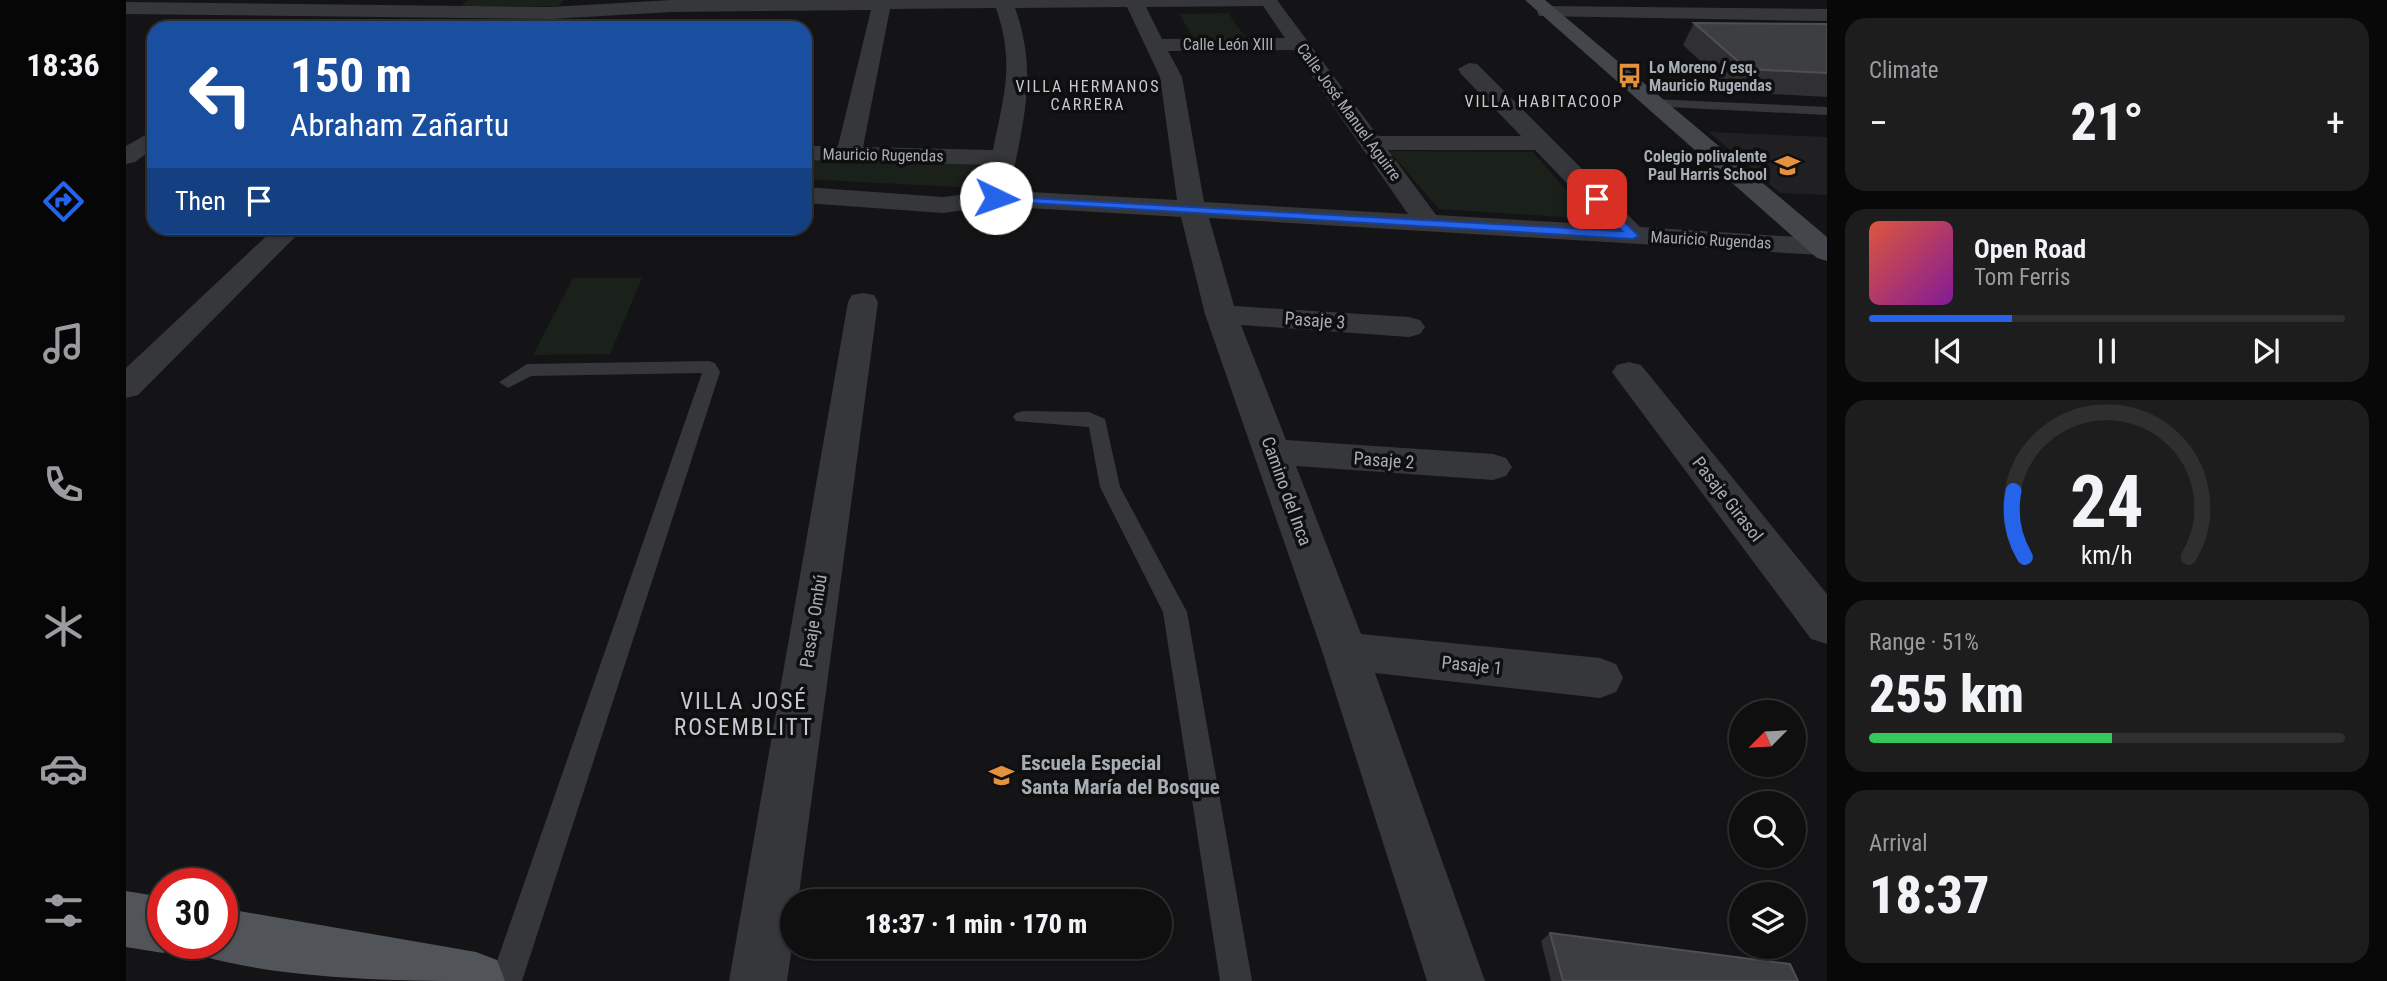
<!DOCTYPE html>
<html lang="en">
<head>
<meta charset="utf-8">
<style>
	body { margin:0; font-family:"Roboto Condensed",sans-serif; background:#1d1d1e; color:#f1f3f6; height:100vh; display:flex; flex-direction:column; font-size:26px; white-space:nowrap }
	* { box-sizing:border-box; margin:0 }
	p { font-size:23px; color:#9b9c9f }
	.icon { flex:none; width:38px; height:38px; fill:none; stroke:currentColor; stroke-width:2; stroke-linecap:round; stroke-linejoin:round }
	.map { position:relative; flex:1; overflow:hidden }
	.drawer { display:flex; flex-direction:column; gap:18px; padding:18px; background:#080809; width:560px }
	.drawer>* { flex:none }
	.guide { position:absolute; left:21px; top:21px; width:665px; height:214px; border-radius:21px; box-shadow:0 2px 5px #0004,0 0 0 2px #2f2f30; background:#1a4fa0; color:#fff; overflow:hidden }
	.needle { width:46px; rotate:246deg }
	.fabs { position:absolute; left:1603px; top:700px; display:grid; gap:14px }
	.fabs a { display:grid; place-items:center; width:77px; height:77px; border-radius:50%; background:#0f0f10; box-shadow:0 2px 5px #0004,0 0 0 2px #2f2f30; font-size:35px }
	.speed { position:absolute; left:21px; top:868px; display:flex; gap:14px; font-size:35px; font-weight:700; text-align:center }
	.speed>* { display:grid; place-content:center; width:91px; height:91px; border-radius:50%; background:#0f0f10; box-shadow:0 2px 5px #0004,0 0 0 2px #2f2f30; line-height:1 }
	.speed .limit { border:10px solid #d22; background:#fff; color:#111 }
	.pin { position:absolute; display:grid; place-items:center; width:60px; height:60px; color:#fff; margin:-30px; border-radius:14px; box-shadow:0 4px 10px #0006 }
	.me { position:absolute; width:77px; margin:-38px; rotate:93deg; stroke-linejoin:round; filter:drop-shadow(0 0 5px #0008) }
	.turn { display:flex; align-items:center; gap:24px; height:147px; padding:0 28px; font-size:32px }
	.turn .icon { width:91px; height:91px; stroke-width:2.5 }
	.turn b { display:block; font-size:49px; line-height:60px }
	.then { display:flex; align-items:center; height:66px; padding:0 28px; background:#0003; gap:14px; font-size:26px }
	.big { font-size:52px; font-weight:800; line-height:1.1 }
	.drawer .card { flex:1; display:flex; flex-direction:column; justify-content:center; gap:10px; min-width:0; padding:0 24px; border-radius:21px; background:#1d1d1e }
	.drawer .dial { align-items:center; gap:0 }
	.dial svg { height:182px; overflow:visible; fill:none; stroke:#2f2f30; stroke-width:7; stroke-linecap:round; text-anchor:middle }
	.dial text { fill:#f1f3f6; stroke:none }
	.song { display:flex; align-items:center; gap:21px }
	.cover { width:84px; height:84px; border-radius:10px; background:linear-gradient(135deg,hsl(10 70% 55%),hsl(290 70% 35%)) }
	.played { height:7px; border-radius:4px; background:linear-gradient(90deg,#2563eb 30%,#2f2f30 30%) }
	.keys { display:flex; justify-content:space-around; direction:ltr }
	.heat { display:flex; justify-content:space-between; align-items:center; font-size:38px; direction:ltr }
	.charge { height:10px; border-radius:5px; background:linear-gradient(90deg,#34c759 51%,#2f2f30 0) }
	.trip { position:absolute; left:654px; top:889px; width:392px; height:70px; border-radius:35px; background:#0f0f10; box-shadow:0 2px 5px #0004,0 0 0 2px #2f2f30; font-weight:800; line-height:70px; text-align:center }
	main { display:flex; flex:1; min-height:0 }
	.dock { display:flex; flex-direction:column; width:126px; justify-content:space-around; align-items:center; background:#060606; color:#9b9c9f }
	.dock .icon { width:49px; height:49px }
	.dock .current { color:#2563eb }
	.dock b { font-size:32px; color:#f1f3f6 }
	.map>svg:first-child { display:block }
	.built { fill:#202022 }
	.green { fill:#1a201a }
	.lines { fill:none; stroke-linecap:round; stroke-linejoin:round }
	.lane { fill:#35373a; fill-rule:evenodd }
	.street { fill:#35373a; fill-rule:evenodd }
	.secondary { fill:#43464a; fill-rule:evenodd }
	.primary { fill:#515459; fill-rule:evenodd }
	.wall { fill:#303033 }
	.building { fill:#3d3e41; stroke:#4d4f53; stroke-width:2 }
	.route { fill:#2563eb; stroke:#184099; stroke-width:2 }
	.labels { text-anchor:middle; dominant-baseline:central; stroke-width:7; stroke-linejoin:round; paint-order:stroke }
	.far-street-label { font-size:16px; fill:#a7adb5; stroke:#0f0f10 }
	.far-poi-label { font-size:16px; font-weight:bold; fill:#a7adb5; stroke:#0f0f10; text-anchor:start }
	.far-neighbourhood-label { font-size:16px; letter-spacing:2px; fill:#c7cbd1; stroke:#0f0f10 }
	.street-label { font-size:18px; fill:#a7adb5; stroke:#0f0f10 }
	.near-poi-label { font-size:21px; font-weight:bold; fill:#a7adb5; stroke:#0f0f10; text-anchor:start }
	.near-neighbourhood-label { font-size:23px; letter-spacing:2px; fill:#c7cbd1; stroke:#0f0f10 }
</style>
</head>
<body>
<main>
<nav class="dock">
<b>18:36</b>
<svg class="icon current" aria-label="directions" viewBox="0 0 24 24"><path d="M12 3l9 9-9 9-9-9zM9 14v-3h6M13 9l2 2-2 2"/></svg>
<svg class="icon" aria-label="music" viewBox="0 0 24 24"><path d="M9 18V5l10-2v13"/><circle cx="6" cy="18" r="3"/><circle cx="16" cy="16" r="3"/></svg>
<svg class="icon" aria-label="phone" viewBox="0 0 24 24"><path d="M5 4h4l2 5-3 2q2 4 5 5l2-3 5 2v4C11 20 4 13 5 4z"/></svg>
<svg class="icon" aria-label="climate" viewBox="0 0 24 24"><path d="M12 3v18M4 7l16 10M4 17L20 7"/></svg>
<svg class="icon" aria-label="car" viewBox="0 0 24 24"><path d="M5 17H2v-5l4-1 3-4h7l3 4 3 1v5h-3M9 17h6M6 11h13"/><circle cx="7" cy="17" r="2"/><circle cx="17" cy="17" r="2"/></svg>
<svg class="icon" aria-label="filters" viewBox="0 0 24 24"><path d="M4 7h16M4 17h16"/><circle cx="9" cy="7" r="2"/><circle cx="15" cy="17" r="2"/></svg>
</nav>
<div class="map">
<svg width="1701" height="981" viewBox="0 0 1701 981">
	<rect width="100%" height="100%" fill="#141416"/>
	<!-- built -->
	<path class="built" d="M1583,132L1701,137V195L1654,193Z"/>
	<!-- green -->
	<path class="green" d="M342,0H438L432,6H335Z
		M1102,13L1122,41L1070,42L1053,14Z
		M1263,151L1407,152L1466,219L1313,209Z
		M679,157L850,160L847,188L679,179Z
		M447,278H516L484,354L407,355Z"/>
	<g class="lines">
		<!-- lane -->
		<path class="lane" d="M1526,99L1701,107V115L1522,106L1520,103Z
			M583,361L589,363L594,372L396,981H364L576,373L405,376L382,388L373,382L401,364Z
			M897,411L963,412L979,419L994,487L1061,612L1126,981H1094L1037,612L974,487L963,427L890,421L887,417L890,413Z"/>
		<!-- street -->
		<path class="street" d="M545,0H1151L1252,136H1395L1335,74L1332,69L1343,63L1351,64L1514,227L1701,239V253L1695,255L1083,218L1108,306L1283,317L1294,320L1299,327L1294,334L1283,337L1115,325L1160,440L1367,454L1380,458L1386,467L1380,476L1367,480L1170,466L1235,634L1474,658L1490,664L1497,678L1490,692L1474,698L1249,673L1359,981H1301L1196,651L1079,314L1055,217L870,206L817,213L679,203V187L817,197L858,192L864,165L679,160V146H712L745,10L545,12L425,19L0,14V2L425,7ZM1137,6L1159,38L1036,39L1020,7ZM1001,7L1034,77L1051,200L884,191C896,124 913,75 889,8ZM870,8C889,64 878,95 867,150L737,147L764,9ZM1168,50L1282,214L1078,202L1056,77L1042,51ZM1262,150H1409L1481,225L1310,215Z
			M1420,6L1701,9V21L1413,16L1411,12L1413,8Z
			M28,130V148L9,162L0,164V146Z
			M149,228H178L12,395L0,398V368Z
			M737,293L748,295L752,302L672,901H667V940L661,981H603L722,302L726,295Z
			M1503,362L1515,365L1701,594V644L1685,639L1491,379L1486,372L1491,365Z"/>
		<!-- secondary -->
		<path class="secondary" d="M1399,0H1419L1701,237V261L1691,258Z"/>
		<!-- primary -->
		<path class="primary" d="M0,891L37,897V943L57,945L37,953L0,947Z
			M96,908L350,952L371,960L379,981C283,981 166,981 76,956L71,943H96Z"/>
	</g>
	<!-- wall -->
	<path class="wall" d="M1568,23L1701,24V97L1608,92L1557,45Z
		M1424,933L1672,981H1425L1415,941Z"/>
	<!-- building -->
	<path class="building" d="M1568,23L1701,24V73L1621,69Z
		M1424,933L1664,964L1672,981H1437Z"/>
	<!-- route -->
	<path class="route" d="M866,196L1496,231L1467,201L1465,199L1471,196L1513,236L1507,239L870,201L866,200Z"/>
	<!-- icons -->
	<defs>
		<symbol id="bus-bare" viewBox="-9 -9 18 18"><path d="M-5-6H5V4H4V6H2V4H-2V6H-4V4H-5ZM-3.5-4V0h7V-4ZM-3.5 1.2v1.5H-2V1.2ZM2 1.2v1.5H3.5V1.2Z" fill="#e4923e" stroke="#0f0f10" stroke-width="2.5" paint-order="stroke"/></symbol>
		<symbol id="school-bare" viewBox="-9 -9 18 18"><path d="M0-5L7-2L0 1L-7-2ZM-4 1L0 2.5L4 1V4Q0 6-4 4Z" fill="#e4923e" stroke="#0f0f10" stroke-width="2.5" paint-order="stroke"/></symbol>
	</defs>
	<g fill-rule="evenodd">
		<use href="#bus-bare" x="1486" y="58" width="35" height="35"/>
		<use href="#school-bare" x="1644" y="148" width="35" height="35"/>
		<use href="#school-bare" x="858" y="758" width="35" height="35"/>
	</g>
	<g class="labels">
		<!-- far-street labels -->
		<g class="far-street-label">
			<text x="1102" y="44">Calle León XIII</text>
			<text transform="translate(1223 112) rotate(54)">Calle José Manuel Aguirre</text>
			<text transform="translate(757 155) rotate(1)">Mauricio Rugendas</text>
			<text transform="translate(1585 240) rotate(3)">Mauricio Rugendas</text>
		</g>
		<!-- far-poi labels -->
		<g class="far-poi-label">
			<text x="1523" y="67">Lo Moreno / esq.<tspan x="1523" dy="18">Mauricio Rugendas</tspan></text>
			<text x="1641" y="156" text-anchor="end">Colegio polivalente<tspan x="1641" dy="18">Paul Harris School</tspan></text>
		</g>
		<!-- far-neighbourhood labels -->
		<g class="far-neighbourhood-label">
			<text x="962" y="86">VILLA HERMANOS<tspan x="962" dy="18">CARRERA</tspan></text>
			<text x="1418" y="101">VILLA HABITACOOP</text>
		</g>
		<!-- street labels -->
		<g class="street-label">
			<text transform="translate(1189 320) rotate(4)">Pasaje 3</text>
			<text transform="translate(1258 460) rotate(4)">Pasaje 2</text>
			<text transform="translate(1161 491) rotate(70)">Camino del Inca</text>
			<text transform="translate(1602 499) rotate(52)">Pasaje Girasol</text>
			<text transform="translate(687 621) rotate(-81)">Pasaje Ombú</text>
			<text transform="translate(1346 665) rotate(6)">Pasaje 1</text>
		</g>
		<!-- near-poi labels -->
		<g class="near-poi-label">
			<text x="895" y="763">Escuela Especial<tspan x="895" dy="24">Santa María del Bosque</tspan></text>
		</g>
		<!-- near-neighbourhood labels -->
		<g class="near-neighbourhood-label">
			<text x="618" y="701">VILLA JOSÉ<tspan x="618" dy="26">ROSEMBLITT</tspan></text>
		</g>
	</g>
</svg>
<div class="fabs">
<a><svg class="needle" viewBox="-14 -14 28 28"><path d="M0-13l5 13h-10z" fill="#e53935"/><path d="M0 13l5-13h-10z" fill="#9b9c9f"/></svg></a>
<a><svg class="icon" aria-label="search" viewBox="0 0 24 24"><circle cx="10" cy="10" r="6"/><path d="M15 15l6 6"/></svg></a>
<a><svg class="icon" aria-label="layers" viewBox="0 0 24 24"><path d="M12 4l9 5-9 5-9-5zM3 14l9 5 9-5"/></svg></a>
</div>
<div class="speed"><div class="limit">30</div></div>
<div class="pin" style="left:1471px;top:199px;background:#d93025"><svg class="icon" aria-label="arrive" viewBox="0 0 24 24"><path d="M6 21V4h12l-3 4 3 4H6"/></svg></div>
<svg class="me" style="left:870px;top:198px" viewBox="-20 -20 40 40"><circle r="19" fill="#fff"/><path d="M0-13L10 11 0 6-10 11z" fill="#2563eb"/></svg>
<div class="trip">18:37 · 1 min · 170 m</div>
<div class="guide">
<div class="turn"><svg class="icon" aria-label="left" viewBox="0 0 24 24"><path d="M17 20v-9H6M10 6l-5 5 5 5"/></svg><div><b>150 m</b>Abraham Zañartu</div></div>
<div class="then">Then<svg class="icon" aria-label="arrive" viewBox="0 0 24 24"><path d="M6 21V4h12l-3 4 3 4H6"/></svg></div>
</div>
</div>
<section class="drawer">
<div class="card"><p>Climate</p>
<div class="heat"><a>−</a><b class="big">21°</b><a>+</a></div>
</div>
<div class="card">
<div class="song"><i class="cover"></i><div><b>Open Road</b><p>Tom Ferris</p></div></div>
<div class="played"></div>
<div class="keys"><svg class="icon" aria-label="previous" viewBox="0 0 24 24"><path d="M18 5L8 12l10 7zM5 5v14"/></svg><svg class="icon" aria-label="pause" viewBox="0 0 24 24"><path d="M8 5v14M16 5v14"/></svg><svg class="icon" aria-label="next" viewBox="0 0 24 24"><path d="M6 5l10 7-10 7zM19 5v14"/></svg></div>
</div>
<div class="card dial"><svg viewBox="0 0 100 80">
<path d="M14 69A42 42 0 1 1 86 69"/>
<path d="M14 69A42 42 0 0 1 9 40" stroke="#2563eb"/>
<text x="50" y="56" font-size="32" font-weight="700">24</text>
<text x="50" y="72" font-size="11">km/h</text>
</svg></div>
<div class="card"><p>Range · 51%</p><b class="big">255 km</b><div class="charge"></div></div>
<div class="card"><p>Arrival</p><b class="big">18:37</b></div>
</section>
</main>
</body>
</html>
